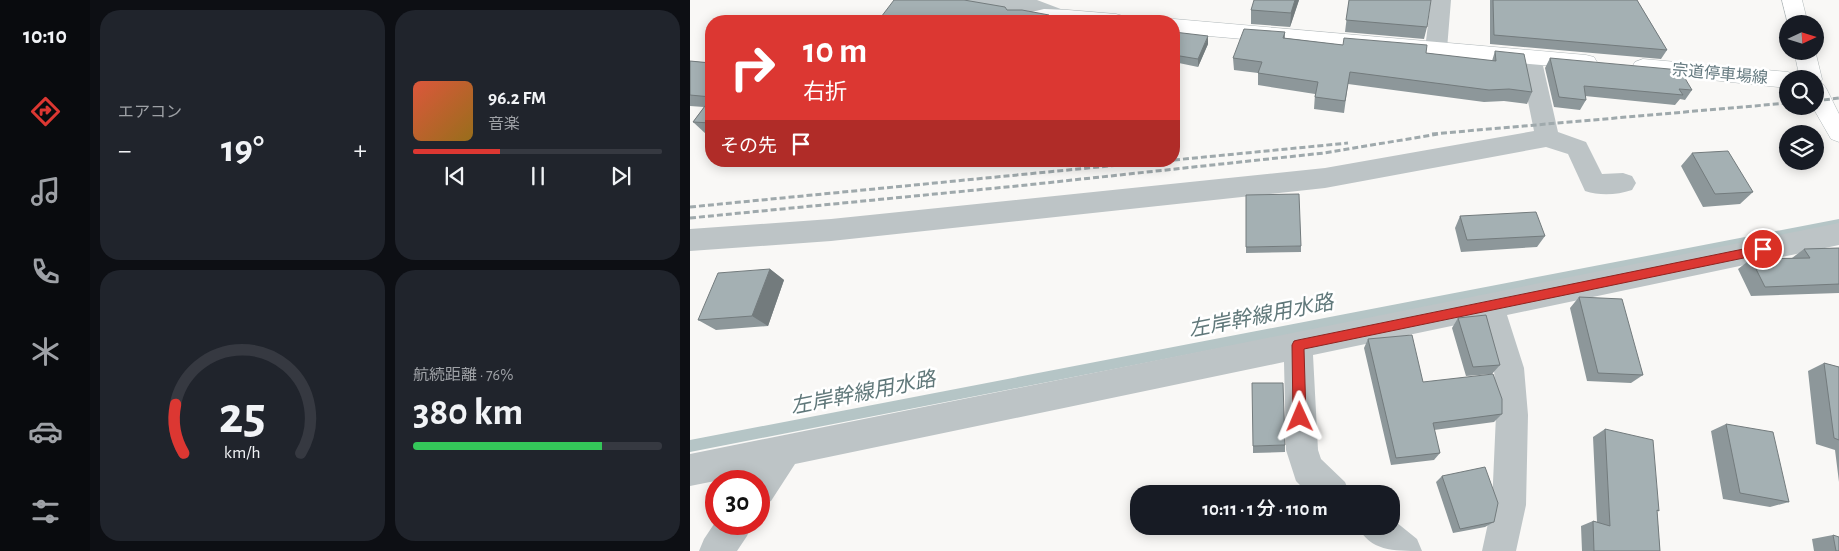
<!DOCTYPE html>
<html lang="ja">
<head>
<meta charset="utf-8">
<style>
	body { margin:0; font-family:"Alegreya Sans","Noto Sans JP",sans-serif; background:#20242c; color:#f1f3f6; height:100vh; display:flex; flex-direction:column; font-size:19px; white-space:nowrap }
	* { box-sizing:border-box; margin:0 }
	p { font-size:16px; color:#9ea1a6 }
	.icon { flex:none; width:28px; height:28px; fill:none; stroke:currentColor; stroke-width:2; stroke-linecap:round; stroke-linejoin:round }
	.map { position:relative; flex:1; overflow:hidden }
	.details { display:flex; flex-direction:column; gap:10px; padding:10px; background:#0d0f14; width:600px }
	.details>* { flex:none }
	.banner { position:absolute; left:15px; top:15px; width:475px; height:152px; border-radius:20px; box-shadow:0 2px 12px #0003; background:#dc3732; color:#fff; overflow:hidden }
	.needle { width:32px; rotate:86deg }
	.tools { position:absolute; left:1089px; top:15px; display:grid; gap:10px }
	.tools a { display:grid; place-items:center; width:45px; height:45px; border-radius:50%; background:#171b24; box-shadow:0 2px 12px #0003; font-size:25px }
	.speed { position:absolute; left:15px; top:470px; display:flex; gap:10px; font-size:25px; font-weight:700; text-align:center }
	.speed>* { display:grid; place-content:center; width:65px; height:65px; border-radius:50%; background:#171b24; box-shadow:0 2px 12px #0003; line-height:1 }
	.speed .limit { border:8px solid #d22; background:#fff; color:#111 }
	.pin { position:absolute; display:grid; place-items:center; width:42px; height:42px; color:#fff; margin:-21px; border:2px solid #fff; border-radius:50%; box-shadow:0 1px 5px #0007 }
	.me { position:absolute; width:55px; margin:-28px; rotate:359deg; stroke-linejoin:round; filter:drop-shadow(0 0 4px #0008) }
	.turn { display:flex; align-items:center; gap:18px; height:105px; padding:0 15px; font-size:22px }
	.turn .icon { width:65px; height:65px; stroke-width:2.5 }
	.turn b { display:block; font-size:35px; line-height:42px }
	.then { display:flex; align-items:center; height:48px; padding:0 15px; background:#0003; gap:10px; font-size:19px }
	.big { font-size:38px; font-weight:600; line-height:1.1 }
	.details .tile { flex:1; display:flex; flex-direction:column; justify-content:center; gap:8px; min-width:0; padding:0 18px; border-radius:20px; background:#20242c }
	.details .dial { align-items:center; gap:0 }
	.dial svg { height:130px; overflow:visible; fill:none; stroke:#363941; stroke-width:7; stroke-linecap:round; text-anchor:middle }
	.dial text { fill:#f1f3f6; stroke:none }
	.song { display:flex; align-items:center; gap:15px }
	.cover { width:60px; height:60px; border-radius:8px; background:linear-gradient(135deg,hsl(10 70% 55%),hsl(40 70% 35%)) }
	.played { height:5px; border-radius:2px; background:linear-gradient(90deg,#dc3732 35%,#363941 35%) }
	.keys { display:flex; justify-content:space-around; direction:ltr }
	.heat { display:flex; justify-content:space-between; align-items:center; font-size:28px; direction:ltr }
	.charge { height:8px; border-radius:4px; background:linear-gradient(90deg,#34c759 76%,#363941 0) }
	.details .tiles { flex:1; display:grid; gap:10px; grid-template-columns:repeat(2,1fr) }
	.trip { position:absolute; left:440px; top:485px; width:270px; height:50px; border-radius:20px; background:#171b24; box-shadow:0 2px 12px #0003; font-weight:600; line-height:50px; text-align:center }
	main { display:flex; flex:1; min-height:0 }
	.dock { display:flex; flex-direction:column; width:90px; justify-content:space-around; align-items:center; background:#090b0e; color:#9ea1a6 }
	.dock .icon { width:35px; height:35px }
	.dock .selected { color:#dc3732 }
	.dock b { font-size:22px; color:#f1f3f6 }
	.map>svg:first-child { display:block }
	.lines { fill:none; stroke-linecap:round; stroke-linejoin:round }
	.stream { fill:#b5c5c6; fill-rule:evenodd }
	.major-casing { stroke:#b1b8ba; stroke-width:1 }
	.minor { fill:#bdc4c6; fill-rule:evenodd }
	.major { fill:#fff; fill-rule:evenodd }
	.rail { stroke:#9fa9ac; stroke-width:3; stroke-dasharray:6 3; stroke-linecap:butt }
	.wall { fill:#8d979a }
	.shaded-wall { fill:#737b7d }
	.building { fill:#a4b0b3; stroke:#737b7d }
	.route { fill:#dc3732; stroke:#8f2420 }
	.labels { text-anchor:middle; dominant-baseline:central; stroke-width:5; stroke-linejoin:round; paint-order:stroke }
	.far-street-label { font-size:16px; fill:#657a80; stroke:#fff }
	.water-label { font-size:21px; font-style:italic; fill:#60787a; stroke:#fff }
</style>
</head>
<body>
<main>
<nav class="dock">
<b>10:10</b>
<svg class="icon selected" aria-label="directions" viewBox="0 0 24 24"><path d="M12 3l9 9-9 9-9-9zM9 14v-3h6M13 9l2 2-2 2"/></svg>
<svg class="icon" aria-label="music" viewBox="0 0 24 24"><path d="M9 18V5l10-2v13"/><circle cx="6" cy="18" r="3"/><circle cx="16" cy="16" r="3"/></svg>
<svg class="icon" aria-label="phone" viewBox="0 0 24 24"><path d="M5 4h4l2 5-3 2q2 4 5 5l2-3 5 2v4C11 20 4 13 5 4z"/></svg>
<svg class="icon" aria-label="climate" viewBox="0 0 24 24"><path d="M12 3v18M4 7l16 10M4 17L20 7"/></svg>
<svg class="icon" aria-label="car" viewBox="0 0 24 24"><path d="M5 17H2v-5l4-1 3-4h7l3 4 3 1v5h-3M9 17h6M6 11h13"/><circle cx="7" cy="17" r="2"/><circle cx="17" cy="17" r="2"/></svg>
<svg class="icon" aria-label="filters" viewBox="0 0 24 24"><path d="M4 7h16M4 17h16"/><circle cx="9" cy="7" r="2"/><circle cx="15" cy="17" r="2"/></svg>
</nav>
<section class="details">
<div class="tiles">
<div class="tile"><p>エアコン</p>
<div class="heat"><a>−</a><b class="big">19°</b><a>+</a></div>
</div>
<div class="tile">
<div class="song"><i class="cover"></i><div><b>96.2 FM</b><p>音楽</p></div></div>
<div class="played"></div>
<div class="keys"><svg class="icon" aria-label="previous" viewBox="0 0 24 24"><path d="M18 5L8 12l10 7zM5 5v14"/></svg><svg class="icon" aria-label="pause" viewBox="0 0 24 24"><path d="M8 5v14M16 5v14"/></svg><svg class="icon" aria-label="next" viewBox="0 0 24 24"><path d="M6 5l10 7-10 7zM19 5v14"/></svg></div>
</div>
<div class="tile dial"><svg viewBox="0 0 100 80">
<path d="M14 69A42 42 0 1 1 86 69"/>
<path d="M14 69A42 42 0 0 1 9 39" stroke="#dc3732"/>
<text x="50" y="56" font-size="32" font-weight="700">25</text>
<text x="50" y="72" font-size="11">km/h</text>
</svg></div>
<div class="tile"><p>航続距離 · 76%</p><b class="big">380 km</b><div class="charge"></div></div>
</div>
</section>
<div class="map">
<svg width="1149" height="551" viewBox="0 0 1149 551">
	<rect width="100%" height="100%" fill="#f9f8f6"/>
	<g class="lines">
		<!-- stream -->
		<path class="stream" d="M1149,219V227L0,452V440Z"/>
		<defs>
			<path id="major" d="M1092,0H1112L1118,24H1098Z
				M354,9L378,10L426,14L433,16L436,21H322L325,16Z
				M484,19L896,55L904,57L907,62L904,67L896,69L484,33V21H477Z
				M1125,50L1132,79L1131,82L1136,88L1149,114V142L1141,139L1122,106H1125V79H1110L1104,51Z
				M953,59L1098,72L1106,75L1108,79H1098V88L945,72L942,67L945,62Z"/>
		</defs>
		<!-- major casing -->
		<use href="#major" class="major-casing"/>
		<!-- minor -->
		<path class="minor" d="M237,0H347L376,11L379,16L376,21H364L339,11L247,6L240,4Z
			M741,0H761L757,49L754,54L746,56L738,54L735,49Z
			M840,50L848,52L851,57L868,132L896,142L912,174L933,173L942,176L946,183L942,190C927,195 910,196 895,191L878,154L856,147L635,188L141,241L0,251V229L141,219L635,168L844,131L829,57L832,52Z
			M1149,223V245L817,315L834,368L838,415L836,505L826,551H792L802,505L806,415L804,368L790,320L623,355L628,450L631,459L655,482L660,494H619L606,481L596,450L594,362L105,464L81,501L69,506V481H56L60,474L0,486V454Z
			M701,518L727,539L732,551C702,551 681,551 667,526H701Z
			M26,521V524H62L57,536L47,551H9L14,539Z"/>
		<!-- major -->
		<use href="#major" class="major"/>
		<!-- rail -->
		<path class="rail" d="M1125,101L1149,98
			M742,134L1098,103
			M484,160L658,143
			M0,207L470,161
			M0,218L327,186L634,153L748,134"/>
	</g>
	<!-- wall -->
	<path class="wall" d="M609,0L600,27L561,24V10Z
		M659,0L737,27L734,39L655,32Z
		M800,0H947L977,50L971,59L800,44Z
		M484,32L518,44L508,67L484,62Z
		M595,32V38L653,45L736,53L802,61L805,51L842,92L837,104L814,101L794,102L658,84L654,113L624,109L625,94L568,85V73L544,70L543,58Z
		M860,58L1002,90L995,100L990,99L985,105L895,96L896,100L890,110L864,107L855,68Z
		M0,61L21,63V134H16L3,122L14,107L0,106Z
		M1002,153L1063,192L1050,204L1013,207L991,166Z
		M770,216L855,236L847,247L771,252L765,228Z
		M611,246V252L556,253V247Z
		M1149,248V293L1061,296L1048,269L1061,259L1102,258L1114,249Z
		M80,269L94,280L78,326L26,330L8,320Z
		M889,297L953,375L941,383L897,381L880,308Z
		M768,318L810,365L802,374L776,376L762,328Z
		M678,339L733,382L812,414L804,422L744,430L750,453L744,460L701,465L674,348Z
		M1134,363L1149,367V482L1145,450L1126,444L1118,371Z
		M1036,424L1099,502L1080,507L1033,499L1021,431Z
		M915,429L969,511H967L970,551H892L891,526L903,521L907,522L903,437Z
		M595,445V452L563,453V446Z
		M752,476L804,522L795,527L763,533L746,482Z
		M1143,535L1149,551H1124L1122,539Z"/>
	<!-- shaded-wall -->
	<path class="shaded-wall" d="M605,0H609L600,27L601,13Z
		M359,15L361,21H355Z
		M518,36V44L508,67V59Z
		M80,269L94,280L78,326L62,316Z"/>
	<!-- building -->
	<path class="building" d="M204,0H274L315,7L317,10H332L359,15L355,21H188Z
		M564,0H605L601,13L561,10Z
		M659,0H741L737,27L656,20Z
		M803,0H947L977,50L804,35Z
		M554,29L595,32L593,38L653,45L654,38L737,45L736,53L806,61L805,51L834,54L842,92L819,89L799,90L660,72L655,101L625,97L628,82L568,73L572,62L543,58Z
		M484,32L518,36L508,59L484,55Z
		M860,58L990,70L1002,90L989,89L993,95L894,86L896,100L869,97Z
		M0,61L21,63V97L0,95Z
		M21,98V123L3,122Z
		M1038,151L1063,192L1025,194L1002,153Z
		M609,194L611,246L556,247V195Z
		M846,212L855,236L777,240L770,216Z
		M1149,248V284L1075,287L1061,259L1120,258L1114,249Z
		M80,269L62,316L8,320L28,273Z
		M889,297L932,299L953,375L908,373Z
		M796,315L810,365L783,367L768,318Z
		M722,335L733,382L803,374L812,399V414L743,423L750,453L706,458L678,339Z
		M1134,363L1149,367V440L1144,438Z
		M562,383H593L595,445L563,446Z
		M1036,424L1083,432L1099,502L1050,493Z
		M915,429L963,440L969,511L967,510L970,551H904L903,521L920,526Z
		M795,467L808,503L804,522L770,529L752,476Z
		M1143,535L1149,537V551H1146Z"/>
	<!-- route -->
	<path class="route" d="M1073,245L1079,249L1073,254L614,349L616,417L614,421L610,423L605,421L603,417L602,345L604,341L608,340Z"/>
	<g class="labels">
		<!-- far-street labels -->
		<g class="far-street-label">
			<text transform="translate(1030 74) rotate(5)">宗道停車場線</text>
		</g>
		<!-- water labels -->
		<g class="water-label">
			<text transform="translate(571 316) rotate(-11)">左岸幹線用水路</text>
			<text transform="translate(173 393) rotate(-11)">左岸幹線用水路</text>
		</g>
	</g>
</svg>
<div class="tools">
<a><svg class="needle" viewBox="-14 -14 28 28"><path d="M0-13l5 13h-10z" fill="#e53935"/><path d="M0 13l5-13h-10z" fill="#9ea1a6"/></svg></a>
<a><svg class="icon" aria-label="search" viewBox="0 0 24 24"><circle cx="10" cy="10" r="6"/><path d="M15 15l6 6"/></svg></a>
<a><svg class="icon" aria-label="layers" viewBox="0 0 24 24"><path d="M12 4l9 5-9 5-9-5zM3 14l9 5 9-5"/></svg></a>
</div>
<div class="speed"><div class="limit">30</div></div>
<div class="pin" style="left:1073px;top:249px;background:#d93025"><svg class="icon" aria-label="arrive" viewBox="0 0 24 24"><path d="M6 21V4h12l-3 4 3 4H6"/></svg></div>
<svg class="me" style="left:610px;top:417px" viewBox="-20 -20 40 40"><path d="M0-17L14 15 0 8-14 15z" fill="#dc3732" stroke="#fff" stroke-width="4"/></svg>
<div class="trip">10:11 · 1 分 · 110 m</div>
<div class="banner">
<div class="turn"><svg class="icon" aria-label="right" viewBox="0 0 24 24"><path d="M7 20v-9h11M14 6l5 5-5 5"/></svg><div><b>10 m</b>右折</div></div>
<div class="then">その先<svg class="icon" aria-label="arrive" viewBox="0 0 24 24"><path d="M6 21V4h12l-3 4 3 4H6"/></svg></div>
</div>
</div>
</main>
</body>
</html>
